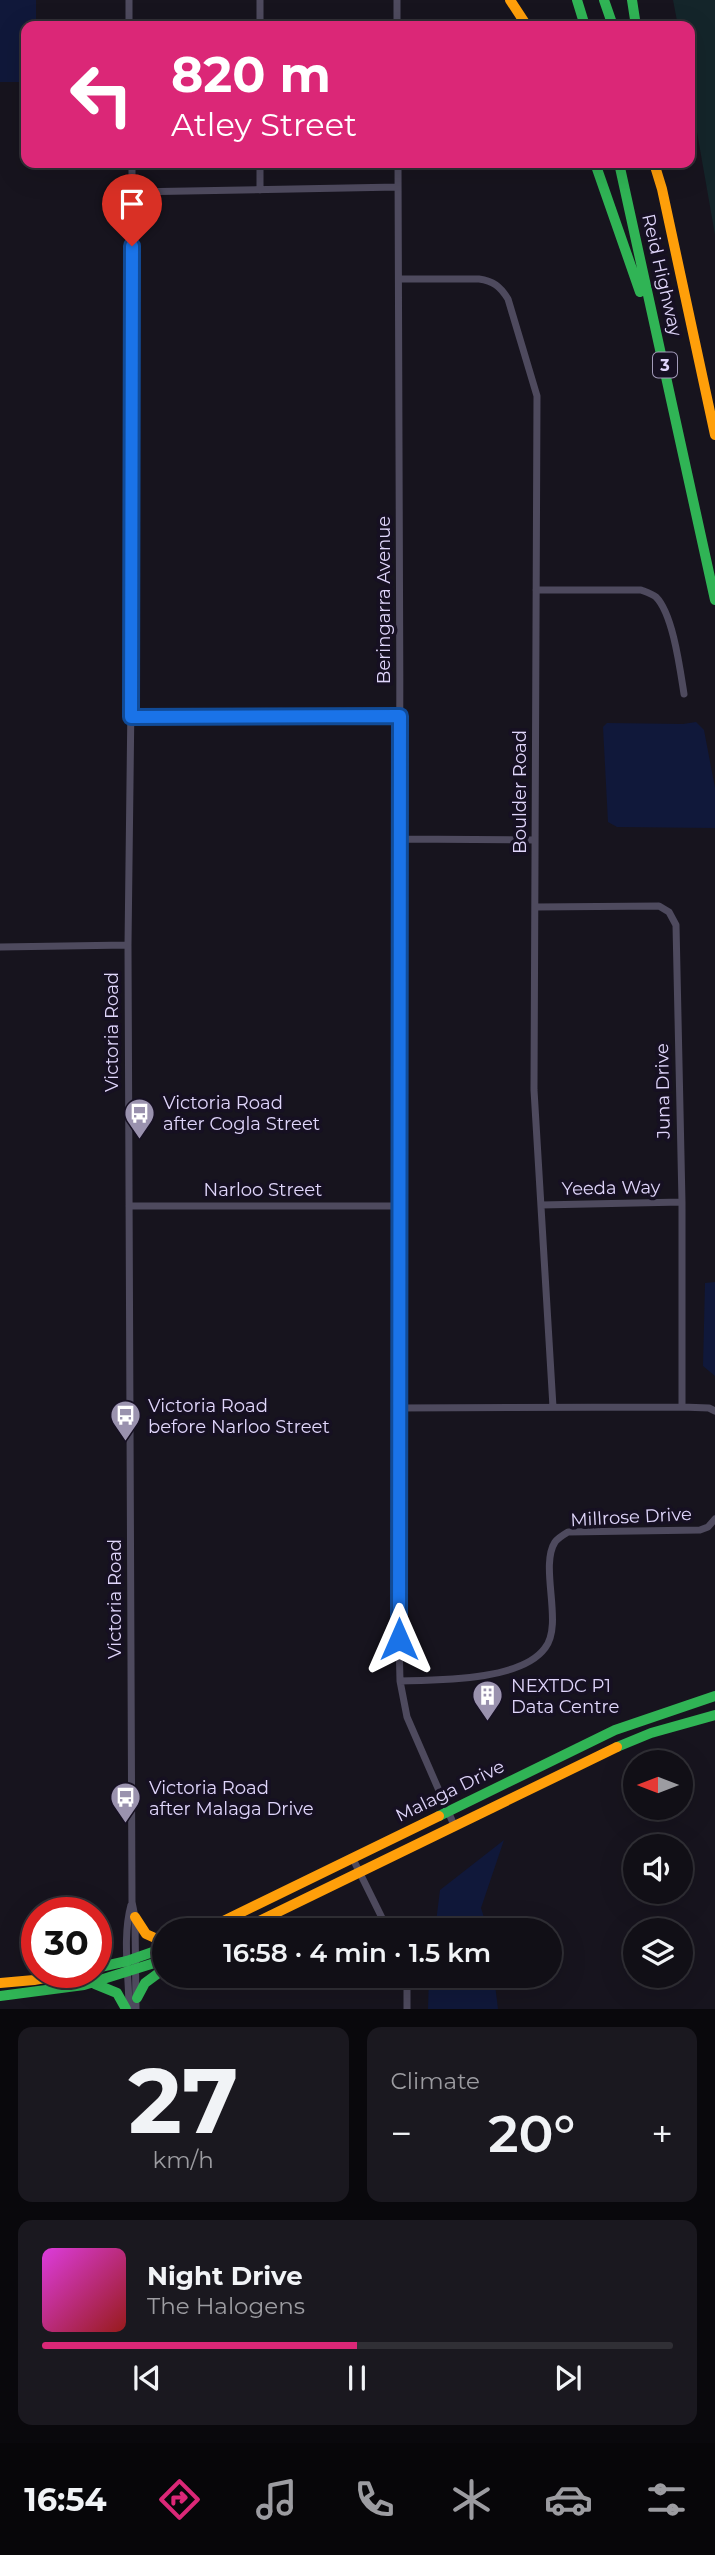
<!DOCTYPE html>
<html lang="en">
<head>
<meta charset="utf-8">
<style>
	body { margin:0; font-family:Montserrat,sans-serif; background:#1a181f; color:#f1f3f6; height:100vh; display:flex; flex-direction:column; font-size:26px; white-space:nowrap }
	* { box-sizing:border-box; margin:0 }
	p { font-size:23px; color:#9c9ca1 }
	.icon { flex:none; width:38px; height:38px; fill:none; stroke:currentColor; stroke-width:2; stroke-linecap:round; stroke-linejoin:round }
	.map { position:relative; height:2009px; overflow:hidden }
	.panel { display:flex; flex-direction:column; gap:18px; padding:18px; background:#09080c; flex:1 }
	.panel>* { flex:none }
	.hud { position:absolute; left:21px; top:21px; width:674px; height:147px; border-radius:14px; box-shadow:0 7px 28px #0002,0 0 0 2px #302f35; background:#db2777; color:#fff; overflow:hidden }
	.needle { width:46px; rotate:270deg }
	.tools { position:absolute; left:623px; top:1750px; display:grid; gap:14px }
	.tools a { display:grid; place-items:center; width:70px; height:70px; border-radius:50%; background:#110f16; box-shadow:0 7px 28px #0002,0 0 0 2px #302f35; font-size:35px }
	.speed { position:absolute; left:21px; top:1897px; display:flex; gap:14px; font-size:35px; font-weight:700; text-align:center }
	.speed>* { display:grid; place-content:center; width:91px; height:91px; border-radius:50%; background:#110f16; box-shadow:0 7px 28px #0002,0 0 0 2px #302f35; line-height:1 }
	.speed .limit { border:10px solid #d22; background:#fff; color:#111 }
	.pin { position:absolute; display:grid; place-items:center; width:60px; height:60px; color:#fff; margin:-72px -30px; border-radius:50% 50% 50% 0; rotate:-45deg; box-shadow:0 0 7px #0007 }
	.pin .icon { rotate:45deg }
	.me { position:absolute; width:77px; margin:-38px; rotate:0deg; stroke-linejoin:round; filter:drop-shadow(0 0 5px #0008) }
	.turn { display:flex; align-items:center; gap:24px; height:147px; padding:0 35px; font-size:32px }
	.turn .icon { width:91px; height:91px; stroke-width:2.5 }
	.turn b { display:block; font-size:49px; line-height:60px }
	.big { font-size:52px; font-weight:600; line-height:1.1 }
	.panel .card { flex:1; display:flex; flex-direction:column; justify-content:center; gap:10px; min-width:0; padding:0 24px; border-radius:14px; background:#1a181f }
	.panel .dial { align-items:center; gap:0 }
	.dial b { font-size:91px; line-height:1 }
	.song { display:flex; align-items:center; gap:21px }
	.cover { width:84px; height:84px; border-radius:10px; background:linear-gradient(135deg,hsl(300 70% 55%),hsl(0 70% 35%)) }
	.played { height:7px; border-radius:4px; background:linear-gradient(90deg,#db2777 50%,#302f35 50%) }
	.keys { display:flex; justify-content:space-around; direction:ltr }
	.heat { display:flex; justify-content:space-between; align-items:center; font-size:38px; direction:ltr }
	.panel .tiles { flex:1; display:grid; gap:18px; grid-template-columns:1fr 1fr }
	.card:last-child { grid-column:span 2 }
	.trip { position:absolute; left:152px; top:1918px; width:410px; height:70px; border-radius:35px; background:#110f16; box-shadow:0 7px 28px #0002,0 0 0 2px #302f35; font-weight:600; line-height:70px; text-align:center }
	.tab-bar { display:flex; height:112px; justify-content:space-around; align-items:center; background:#070609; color:#9c9ca1 }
	.tab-bar .icon { width:49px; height:49px }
	.tab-bar .on { color:#db2777 }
	.tab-bar b { font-size:32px; color:#f1f3f6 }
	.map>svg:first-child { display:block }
	.green { fill:#14252a }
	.water { fill:#10183a }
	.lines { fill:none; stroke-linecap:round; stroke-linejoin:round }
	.street { stroke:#4e4a5e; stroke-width:7 }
	.fast { stroke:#30b455; stroke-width:10 }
	.slow { stroke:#ff9f0a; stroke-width:10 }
	.route-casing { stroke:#114b97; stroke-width:18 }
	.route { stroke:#1a73e8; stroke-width:12 }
	.labels { text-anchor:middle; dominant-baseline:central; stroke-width:7; stroke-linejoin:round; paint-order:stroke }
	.shield { fill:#161022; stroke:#a39bba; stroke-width:2 }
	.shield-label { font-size:16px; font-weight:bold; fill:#e0d6fb }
	.street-label { font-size:18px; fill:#e0d6fb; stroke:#161022 }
	.poi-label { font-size:18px; fill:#e0d6fb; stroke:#161022; text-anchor:start }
</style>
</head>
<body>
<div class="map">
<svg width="715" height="2009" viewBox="0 0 715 2009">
	<rect width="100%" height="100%" fill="#17141e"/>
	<!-- green -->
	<path class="green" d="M673,0H715V235L690,92V26H678Z"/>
	<!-- water -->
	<path class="water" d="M0,0H36V26H26V82H0Z
		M696,722L704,730L715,788V828L617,827L608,822L603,727L607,723L683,724Z
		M715,1282V1376L703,1366L705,1283Z
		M504,1840L481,1908L488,1930H435L440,1890Z
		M429,1976H494L498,2009H428Z"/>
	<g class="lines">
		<!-- street -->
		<path class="street" d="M129,0V26
			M260,0V26
			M397,0V26
			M132,163V620L128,945L132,1902L135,1917L136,2009
			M260,163V190
			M398,163C402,655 398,1147 399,1639L400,1681L407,1717L454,1825
			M132,192L398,187
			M399,279H479C493,281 500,286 508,299L537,396L534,1090L553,1407
			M536,590H641C646,592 652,594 656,597C673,614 680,669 684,694
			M131,717L400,716
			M401,839L535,840
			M535,907L659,906L669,912L676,925L682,1202V1407
			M0,947L128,945
			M541,1205L682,1202
			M129,1206H398
			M398,1408L682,1407L709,1408L715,1411
			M400,1681C438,1680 521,1681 545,1648C564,1624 539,1567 555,1542C558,1538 563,1535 568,1532L700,1530L708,1527L715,1519
			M353,1859L388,1930
			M407,1976V2009
			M129,2009C129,1975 122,1938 131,1905"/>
		<!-- fast -->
		<path class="fast" d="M577,0L585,26
			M604,0L613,26
			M632,0L636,26
			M595,163L640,292
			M619,163L715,600
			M617,1747L651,1733L715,1715
			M439,1816L615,1730L715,1696
			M96,1968L127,1961L164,1948
			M95,1984L117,1993L126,2009
			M0,1996L84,1985L164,1960
			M137,1998L145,1983L164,1969"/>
		<!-- slow -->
		<path class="slow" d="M510,0L527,26
			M654,163L662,189L715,435
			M135,1917L146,1934L164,1942
			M205,1930L439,1816
			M241,1930L617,1747
			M0,1983L34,1980L77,1972"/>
	</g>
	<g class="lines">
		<defs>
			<path id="route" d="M132,246L131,717L400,716L399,1639"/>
		</defs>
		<!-- route casing -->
		<use href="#route" class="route-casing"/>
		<!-- route -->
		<use href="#route" class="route"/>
	</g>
	<!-- icons -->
	<defs>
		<symbol id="bus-pin" viewBox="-11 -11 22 30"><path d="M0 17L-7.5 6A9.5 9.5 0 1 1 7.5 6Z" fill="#9a92ae" stroke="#161022"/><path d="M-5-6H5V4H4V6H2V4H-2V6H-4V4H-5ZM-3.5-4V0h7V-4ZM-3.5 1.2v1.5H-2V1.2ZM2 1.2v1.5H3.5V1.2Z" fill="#fff"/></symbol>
		<symbol id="building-pin" viewBox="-11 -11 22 30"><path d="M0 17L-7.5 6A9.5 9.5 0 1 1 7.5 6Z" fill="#9a92ae" stroke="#161022"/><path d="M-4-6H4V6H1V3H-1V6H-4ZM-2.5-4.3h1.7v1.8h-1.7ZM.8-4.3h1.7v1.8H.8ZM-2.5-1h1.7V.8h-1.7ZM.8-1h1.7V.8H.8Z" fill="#fff"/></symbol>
	</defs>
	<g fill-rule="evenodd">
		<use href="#bus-pin" x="122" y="1096" width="35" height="47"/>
		<use href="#bus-pin" x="108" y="1398" width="35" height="47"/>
		<use href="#building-pin" x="470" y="1678" width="35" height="47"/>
		<use href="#bus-pin" x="108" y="1780" width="35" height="47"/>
	</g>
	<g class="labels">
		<!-- shield labels -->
		<rect class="shield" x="653" y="352.5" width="24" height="25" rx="5"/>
		<g class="shield-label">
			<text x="665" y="365">3</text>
		</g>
		<!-- street labels -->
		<g class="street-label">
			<text transform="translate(662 275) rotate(77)">Reid Highway</text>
			<text transform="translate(384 600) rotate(-90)">Beringarra Avenue</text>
			<text transform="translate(520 792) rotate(-90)">Boulder Road</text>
			<text transform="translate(112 1032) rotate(-90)">Victoria Road</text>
			<text transform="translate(663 1091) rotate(-91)">Juna Drive</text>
			<text transform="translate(611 1188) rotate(-1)">Yeeda Way</text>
			<text x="263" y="1190">Narloo Street</text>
			<text transform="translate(631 1517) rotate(-3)">Millrose Drive</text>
			<text transform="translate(115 1599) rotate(-90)">Victoria Road</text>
			<text transform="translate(450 1791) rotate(-26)">Malaga Drive</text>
		</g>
		<!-- poi labels -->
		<g class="poi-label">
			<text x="163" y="1103">Victoria Road<tspan x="163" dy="21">after Cogla Street</tspan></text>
			<text x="148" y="1406">Victoria Road<tspan x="148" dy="21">before Narloo Street</tspan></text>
			<text x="511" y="1686">NEXTDC P1<tspan x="511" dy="21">Data Centre</tspan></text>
			<text x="149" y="1788">Victoria Road<tspan x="149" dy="21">after Malaga Drive</tspan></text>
		</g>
	</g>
</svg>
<div class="tools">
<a><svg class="needle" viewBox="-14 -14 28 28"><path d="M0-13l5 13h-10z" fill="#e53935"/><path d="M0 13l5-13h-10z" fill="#9c9ca1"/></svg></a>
<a><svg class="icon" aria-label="sound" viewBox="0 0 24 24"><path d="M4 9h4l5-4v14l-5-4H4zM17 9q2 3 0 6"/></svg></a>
<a><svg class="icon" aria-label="layers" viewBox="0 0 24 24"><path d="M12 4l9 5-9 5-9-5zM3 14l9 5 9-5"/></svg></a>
</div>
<div class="speed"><div class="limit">30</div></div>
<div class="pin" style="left:132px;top:246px;background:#d93025"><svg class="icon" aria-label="arrive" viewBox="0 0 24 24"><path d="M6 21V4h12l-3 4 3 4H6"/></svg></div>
<svg class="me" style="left:399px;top:1639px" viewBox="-20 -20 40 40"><path d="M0-17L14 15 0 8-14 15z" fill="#1a73e8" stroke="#fff" stroke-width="4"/></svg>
<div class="trip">16:58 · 4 min · 1.5 km</div>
<div class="hud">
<div class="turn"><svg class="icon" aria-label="left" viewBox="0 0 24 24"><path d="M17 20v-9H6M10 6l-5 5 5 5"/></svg><div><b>820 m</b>Atley Street</div></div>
</div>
</div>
<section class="panel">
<div class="tiles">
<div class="card dial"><b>27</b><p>km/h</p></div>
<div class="card"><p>Climate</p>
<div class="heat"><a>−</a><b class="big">20°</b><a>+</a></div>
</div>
<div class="card">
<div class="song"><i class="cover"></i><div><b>Night Drive</b><p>The Halogens</p></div></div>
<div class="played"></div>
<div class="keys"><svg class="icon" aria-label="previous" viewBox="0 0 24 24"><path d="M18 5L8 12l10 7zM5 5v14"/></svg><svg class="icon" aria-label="pause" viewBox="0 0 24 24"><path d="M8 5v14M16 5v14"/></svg><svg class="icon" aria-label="next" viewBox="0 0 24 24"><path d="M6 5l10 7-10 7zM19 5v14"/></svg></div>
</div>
</div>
</section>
<nav class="tab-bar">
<b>16:54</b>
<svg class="icon on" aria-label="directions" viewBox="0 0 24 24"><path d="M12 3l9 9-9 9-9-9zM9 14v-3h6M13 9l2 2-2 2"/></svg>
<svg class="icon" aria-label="music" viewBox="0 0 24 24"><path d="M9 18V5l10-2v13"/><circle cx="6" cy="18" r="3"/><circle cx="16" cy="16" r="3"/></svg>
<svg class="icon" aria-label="phone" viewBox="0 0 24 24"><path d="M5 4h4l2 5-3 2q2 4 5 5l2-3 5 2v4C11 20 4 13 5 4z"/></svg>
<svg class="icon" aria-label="climate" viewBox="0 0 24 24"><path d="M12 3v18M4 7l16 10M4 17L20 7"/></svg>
<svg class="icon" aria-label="car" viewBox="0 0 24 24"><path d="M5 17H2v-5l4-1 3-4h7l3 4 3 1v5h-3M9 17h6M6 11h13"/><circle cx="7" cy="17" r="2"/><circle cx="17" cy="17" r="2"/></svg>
<svg class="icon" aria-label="filters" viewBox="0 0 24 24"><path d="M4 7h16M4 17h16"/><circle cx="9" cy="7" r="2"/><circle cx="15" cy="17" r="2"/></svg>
</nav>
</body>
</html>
